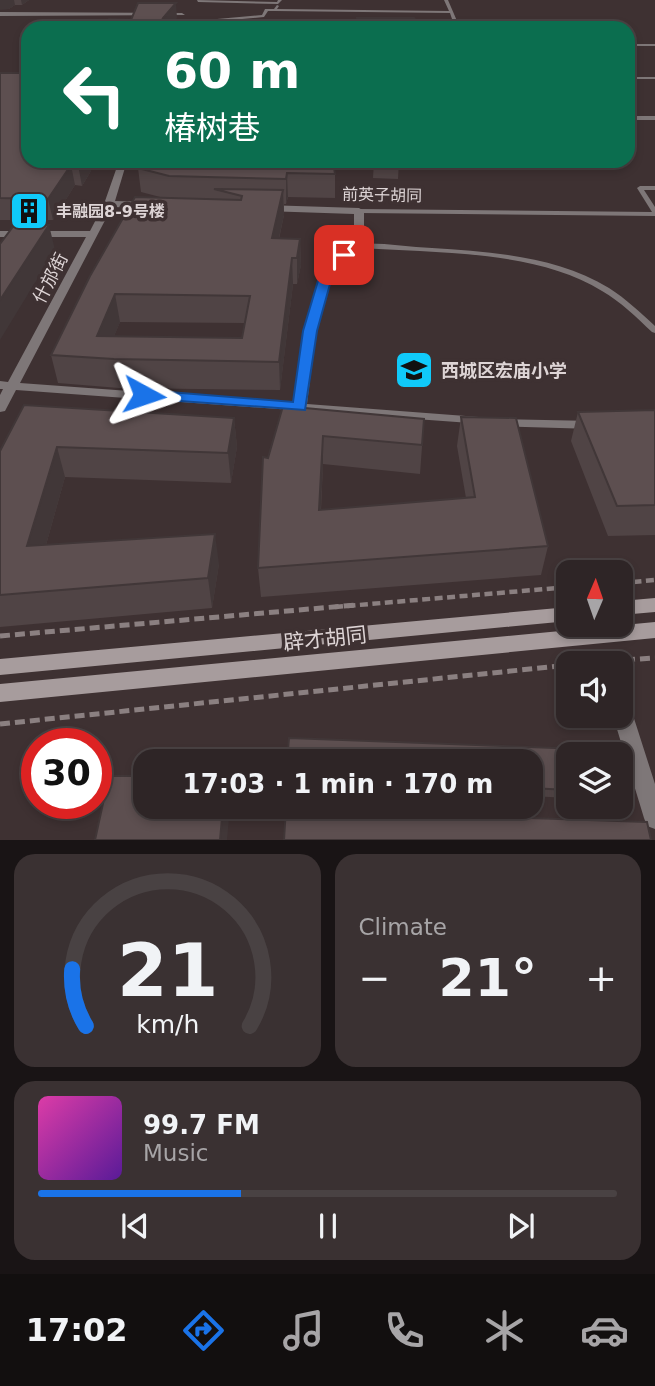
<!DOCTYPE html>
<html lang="en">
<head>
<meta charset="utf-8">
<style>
	body { margin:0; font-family:"DejaVu Sans","Noto Sans SC",sans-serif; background:#3a3132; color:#f1f3f6; height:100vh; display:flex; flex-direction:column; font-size:26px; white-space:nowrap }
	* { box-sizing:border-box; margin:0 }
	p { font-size:23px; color:#a7a5a7 }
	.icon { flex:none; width:38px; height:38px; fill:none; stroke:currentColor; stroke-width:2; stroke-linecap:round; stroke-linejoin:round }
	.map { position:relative; height:840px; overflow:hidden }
	.details { display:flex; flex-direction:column; gap:14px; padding:14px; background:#191415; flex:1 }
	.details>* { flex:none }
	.top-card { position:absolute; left:21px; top:21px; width:614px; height:147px; border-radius:21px; box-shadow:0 4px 10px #0003,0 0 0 2px #494243; background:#0b6e4f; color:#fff; overflow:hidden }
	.needle { width:46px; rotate:2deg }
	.buttons { position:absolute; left:556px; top:560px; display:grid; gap:14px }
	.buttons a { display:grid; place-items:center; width:77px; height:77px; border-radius:14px; background:#2e2526; box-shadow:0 4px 10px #0003,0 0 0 2px #494243; font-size:35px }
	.speed { position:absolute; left:21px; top:728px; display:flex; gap:14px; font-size:35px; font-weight:700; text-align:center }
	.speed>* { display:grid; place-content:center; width:91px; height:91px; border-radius:50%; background:#2e2526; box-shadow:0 4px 10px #0003,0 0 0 2px #494243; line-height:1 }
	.speed .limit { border:10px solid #d22; background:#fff; color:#111 }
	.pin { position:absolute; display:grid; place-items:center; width:60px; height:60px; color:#fff; margin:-30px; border-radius:14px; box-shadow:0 4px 10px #0006 }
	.me { position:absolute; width:77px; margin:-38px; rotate:95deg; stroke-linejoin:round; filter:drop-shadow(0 0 5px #0008) }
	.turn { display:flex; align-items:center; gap:24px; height:147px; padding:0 28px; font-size:32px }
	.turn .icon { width:91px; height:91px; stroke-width:2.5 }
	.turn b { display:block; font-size:49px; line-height:60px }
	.big { font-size:52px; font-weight:700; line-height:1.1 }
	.details .card { flex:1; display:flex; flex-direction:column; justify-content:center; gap:10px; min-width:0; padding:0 24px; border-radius:21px; background:#3a3132 }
	.details .dial { align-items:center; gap:0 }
	.dial svg { height:182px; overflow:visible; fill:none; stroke:#494243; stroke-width:7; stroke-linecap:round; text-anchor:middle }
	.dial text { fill:#f1f3f6; stroke:none }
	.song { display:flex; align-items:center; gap:21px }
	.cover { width:84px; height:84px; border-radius:10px; background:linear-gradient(135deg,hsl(320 70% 55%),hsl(270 70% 35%)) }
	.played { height:7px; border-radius:4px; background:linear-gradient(90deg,#1a73e8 35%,#494243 35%) }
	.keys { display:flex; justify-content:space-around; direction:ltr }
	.heat { display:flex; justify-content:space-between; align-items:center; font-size:38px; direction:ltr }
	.details .tiles { flex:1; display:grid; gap:14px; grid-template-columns:1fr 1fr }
	.card:last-child { grid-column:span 2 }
	.trip { position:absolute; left:133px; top:749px; width:410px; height:70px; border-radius:21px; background:#2e2526; box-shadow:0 4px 10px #0003,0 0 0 2px #494243; font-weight:700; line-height:70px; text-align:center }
	.menu { display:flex; height:112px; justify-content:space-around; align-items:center; background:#120f0f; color:#a7a5a7 }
	.menu .icon { width:49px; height:49px }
	.menu .selected { color:#1a73e8 }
	.menu b { font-size:32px; color:#f1f3f6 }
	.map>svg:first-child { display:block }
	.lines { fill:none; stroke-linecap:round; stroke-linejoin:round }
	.path-far1 { stroke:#8b8081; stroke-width:4.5; stroke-dasharray:8 4.5; stroke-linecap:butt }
	.path { stroke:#8b8081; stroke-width:5; stroke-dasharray:10 5; stroke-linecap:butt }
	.lane { fill:#7e7778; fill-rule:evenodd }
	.street { fill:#7e7778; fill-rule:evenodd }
	.secondary { fill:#a79c9d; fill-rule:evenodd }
	.wall { fill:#504445; fill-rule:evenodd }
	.shaded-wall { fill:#413738 }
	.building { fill:#5d4f50; stroke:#413738; stroke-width:2; fill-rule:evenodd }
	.route { fill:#1a73e8; stroke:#114b97; stroke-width:2 }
	.labels { text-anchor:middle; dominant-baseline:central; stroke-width:7; stroke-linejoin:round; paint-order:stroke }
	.far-street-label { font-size:16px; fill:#ddd4d5; stroke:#3e3132 }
	.far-poi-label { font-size:16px; font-weight:bold; fill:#ddd4d5; stroke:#3e3132; text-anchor:start }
	.street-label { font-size:18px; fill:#ddd4d5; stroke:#3e3132 }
	.poi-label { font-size:18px; font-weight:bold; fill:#ddd4d5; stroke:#3e3132; text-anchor:start }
	.near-street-label { font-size:21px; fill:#ddd4d5; stroke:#3e3132 }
</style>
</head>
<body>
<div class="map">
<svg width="655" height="840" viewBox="0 0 655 840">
	<rect width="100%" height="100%" fill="#3e3132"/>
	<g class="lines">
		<!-- path-far1 -->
		<path class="path-far1" d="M621,583L655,580
			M335,607L569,587"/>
		<!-- path -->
		<path class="path" d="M0,636L356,605
			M625,660L655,658
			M0,724L569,665"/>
		<!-- lane -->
		<path class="lane" d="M197,0L277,2L278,0H282L278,4L198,2Z
			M444,0H448L460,28H456L453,21L404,20L452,19L450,13L275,11H268L264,17L220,21L217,28H213L217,19L262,15L265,9H274L277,5L279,6L277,9L449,11Z
			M628,44H655V46H628Z
			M628,77H655V79H628Z
			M628,116H655V120H628Z
			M640,186H655V190H644L655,207V216L359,213L356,211L359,209L652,212L637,188Z
			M356,244C381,242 407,247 432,248C491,252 557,256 609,288C626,299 640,312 655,326V333L652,332C636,317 621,302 602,291C536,250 435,253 359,248H356Z"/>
		<!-- street -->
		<path class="street" d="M0,12L182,13L185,15L0,16Z
			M119,161H127L115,201L147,202L152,205L147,208L112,207L20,383L294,403L304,332L324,264L354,245V214L265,211L260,208L265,205L359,208L364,211V246L334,266L316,332L307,404L479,417L486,421L484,424L16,390L5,411L0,412V395L3,389H0V381L8,382L86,237H0V231H90L104,204Z
			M499,419L594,421L601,425L594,429L494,426L492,423L494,420Z
			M607,653L614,655L616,663H598L600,655Z
			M621,700L628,703L631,709L655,784V829L647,826L644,818L613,716H621Z"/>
		<!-- secondary -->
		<path class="secondary" d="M655,598V612L621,615V601Z
			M569,607V621L0,675V659Z
			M655,622V638L0,702V684Z"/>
	</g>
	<!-- wall -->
	<path class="wall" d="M0,0H29L22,5H15L9,9Z
		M0,73L90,166L91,171L82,186L75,185L53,220H0Z
		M374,161H399L398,179L373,178Z
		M138,168L335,174V198L288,197L286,204H284V215L279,239H300L301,265L297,284H293L280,390L119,388L58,383L51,355L164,198L141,192ZM120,322L245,323L242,338L114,336Z
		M283,406L424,419L420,474L323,464L321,510L466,498L457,446L461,417L548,546L541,575L261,597L258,568L268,458Z
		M655,410V535L608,536L571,441L578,412Z
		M234,418L237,447L231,483L65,477L46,545L219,564L212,608L0,627V451Z
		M569,754V798L530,796V761Z"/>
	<!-- shaded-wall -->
	<path class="shaded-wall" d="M0,0H14L15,5L9,9L0,10Z
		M21,0H29L22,5Z
		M176,3L177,18L169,28H158L163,18Z
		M81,161H93L90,166L91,171L82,186L78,165Z
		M71,165L75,185L53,220L48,199Z
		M287,173L288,197L286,204V179Z
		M283,190L284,215L273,264L272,238Z
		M49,225L55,250L0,340V300Z
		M300,239L301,265L297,284V258Z
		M292,258L293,284L280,390L279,362Z
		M115,294L120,322L105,358L97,336Z
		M234,418L237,447L231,483L228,453Z
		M323,436V464L319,540V510Z
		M57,447L65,477L37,577L27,546Z
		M215,534L219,564L212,608L208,578Z
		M223,807H230L227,840H220Z"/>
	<!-- building -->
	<path class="building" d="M138,3H176L163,18L158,28H103L109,19L131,20Z
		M357,18H414L420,28H360Z
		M0,73H28V161H81L78,165H71L48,199L0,198Z
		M141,161H333L335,174L287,173L286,179L169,176L138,168Z
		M214,189L283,190L272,238L300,239L297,258H292L279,362L114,359L51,355L90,276L135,197L241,200L242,196ZM115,294L250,296L242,338L97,336Z
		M15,224L49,225L0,300V244Z
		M24,405L234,418L228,453L57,447L27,546L215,534L208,578L0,595V451Z
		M283,406L424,419L422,445L323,436L319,510L475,497L461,417L516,418L548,546L258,568L263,457L268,458Z
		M655,410V505L617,506L578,412Z
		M289,738L609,750L610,754H569V790L530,788V761H287Z
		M109,776H145V807H223L220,840H95Z
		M286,807H501L502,817L647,822L651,840H284Z"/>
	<!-- route -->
	<path class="route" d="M344,251L350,255L335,266L317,331L305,410L138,398L136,395L138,392L144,390L293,402L303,331L323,264Z"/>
	<!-- icons -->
	<defs>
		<symbol id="building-square" viewBox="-11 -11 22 22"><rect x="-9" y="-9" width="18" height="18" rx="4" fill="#10cafa" stroke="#3e3132"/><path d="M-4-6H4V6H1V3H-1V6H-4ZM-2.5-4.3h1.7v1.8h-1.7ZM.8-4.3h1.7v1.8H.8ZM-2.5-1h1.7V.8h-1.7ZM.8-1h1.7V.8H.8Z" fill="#111"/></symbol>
		<symbol id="school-square" viewBox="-11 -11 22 22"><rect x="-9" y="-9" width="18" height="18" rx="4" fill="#10cafa" stroke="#3e3132"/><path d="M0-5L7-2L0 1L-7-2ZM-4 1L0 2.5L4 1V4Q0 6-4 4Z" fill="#111"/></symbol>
	</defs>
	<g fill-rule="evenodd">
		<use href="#building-square" x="7" y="189" width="44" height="44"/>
		<use href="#school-square" x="392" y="348" width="44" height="44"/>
	</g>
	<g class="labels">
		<!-- far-street labels -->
		<g class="far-street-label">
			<text transform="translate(382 195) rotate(1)">前英子胡同</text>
		</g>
		<!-- far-poi labels -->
		<g class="far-poi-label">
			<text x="56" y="211">丰融园8-9号楼</text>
		</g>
		<!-- street labels -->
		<g class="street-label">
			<text transform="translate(50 278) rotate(-63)">什邡街</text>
		</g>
		<!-- poi labels -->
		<g class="poi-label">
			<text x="441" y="370">西城区宏庙小学</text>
		</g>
		<!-- near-street labels -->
		<g class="near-street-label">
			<text transform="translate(325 639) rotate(-6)">辟才胡同</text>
		</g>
	</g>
</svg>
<div class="buttons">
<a><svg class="needle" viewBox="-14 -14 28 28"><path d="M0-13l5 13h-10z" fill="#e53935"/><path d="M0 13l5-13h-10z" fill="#a7a5a7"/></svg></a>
<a><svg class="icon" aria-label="sound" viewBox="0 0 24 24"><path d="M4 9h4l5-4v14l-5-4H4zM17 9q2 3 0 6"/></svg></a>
<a><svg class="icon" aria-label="layers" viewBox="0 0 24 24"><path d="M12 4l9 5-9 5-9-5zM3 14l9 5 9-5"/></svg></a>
</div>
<div class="speed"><div class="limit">30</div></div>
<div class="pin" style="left:344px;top:255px;background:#d93025"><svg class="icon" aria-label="arrive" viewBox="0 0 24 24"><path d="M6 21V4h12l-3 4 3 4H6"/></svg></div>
<svg class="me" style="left:144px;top:395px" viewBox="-20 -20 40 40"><path d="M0-17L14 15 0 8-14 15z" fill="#1a73e8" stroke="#fff" stroke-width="4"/></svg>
<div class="trip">17:03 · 1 min · 170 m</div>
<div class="top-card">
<div class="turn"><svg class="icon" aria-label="left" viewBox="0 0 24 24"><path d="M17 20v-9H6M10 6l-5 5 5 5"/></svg><div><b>60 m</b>椿树巷</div></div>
</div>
</div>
<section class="details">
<div class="tiles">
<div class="card dial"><svg viewBox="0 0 100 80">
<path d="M14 69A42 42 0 1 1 86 69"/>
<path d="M14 69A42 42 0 0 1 8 44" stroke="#1a73e8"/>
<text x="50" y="56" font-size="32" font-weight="700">21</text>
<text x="50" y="72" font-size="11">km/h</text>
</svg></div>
<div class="card"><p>Climate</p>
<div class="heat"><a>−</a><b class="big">21°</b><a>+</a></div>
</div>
<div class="card">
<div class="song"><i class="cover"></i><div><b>99.7 FM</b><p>Music</p></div></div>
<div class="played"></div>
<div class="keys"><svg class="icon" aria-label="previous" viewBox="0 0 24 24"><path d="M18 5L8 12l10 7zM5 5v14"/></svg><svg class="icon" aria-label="pause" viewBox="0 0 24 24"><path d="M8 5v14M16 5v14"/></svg><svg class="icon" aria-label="next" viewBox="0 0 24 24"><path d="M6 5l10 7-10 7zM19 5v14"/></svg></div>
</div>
</div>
</section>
<nav class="menu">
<b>17:02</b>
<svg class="icon selected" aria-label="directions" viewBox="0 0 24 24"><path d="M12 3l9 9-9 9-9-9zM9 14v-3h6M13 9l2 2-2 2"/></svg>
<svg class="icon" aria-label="music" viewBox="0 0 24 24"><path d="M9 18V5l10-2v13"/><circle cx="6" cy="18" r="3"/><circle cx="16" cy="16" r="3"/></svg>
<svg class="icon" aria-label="phone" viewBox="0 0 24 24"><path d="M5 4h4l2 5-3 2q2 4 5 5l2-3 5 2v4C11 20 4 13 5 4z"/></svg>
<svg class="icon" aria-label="climate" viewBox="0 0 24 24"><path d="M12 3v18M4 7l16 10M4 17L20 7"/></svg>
<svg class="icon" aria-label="car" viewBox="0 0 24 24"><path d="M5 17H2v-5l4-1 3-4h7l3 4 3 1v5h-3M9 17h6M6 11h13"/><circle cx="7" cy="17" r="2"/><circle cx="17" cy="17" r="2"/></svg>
</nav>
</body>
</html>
